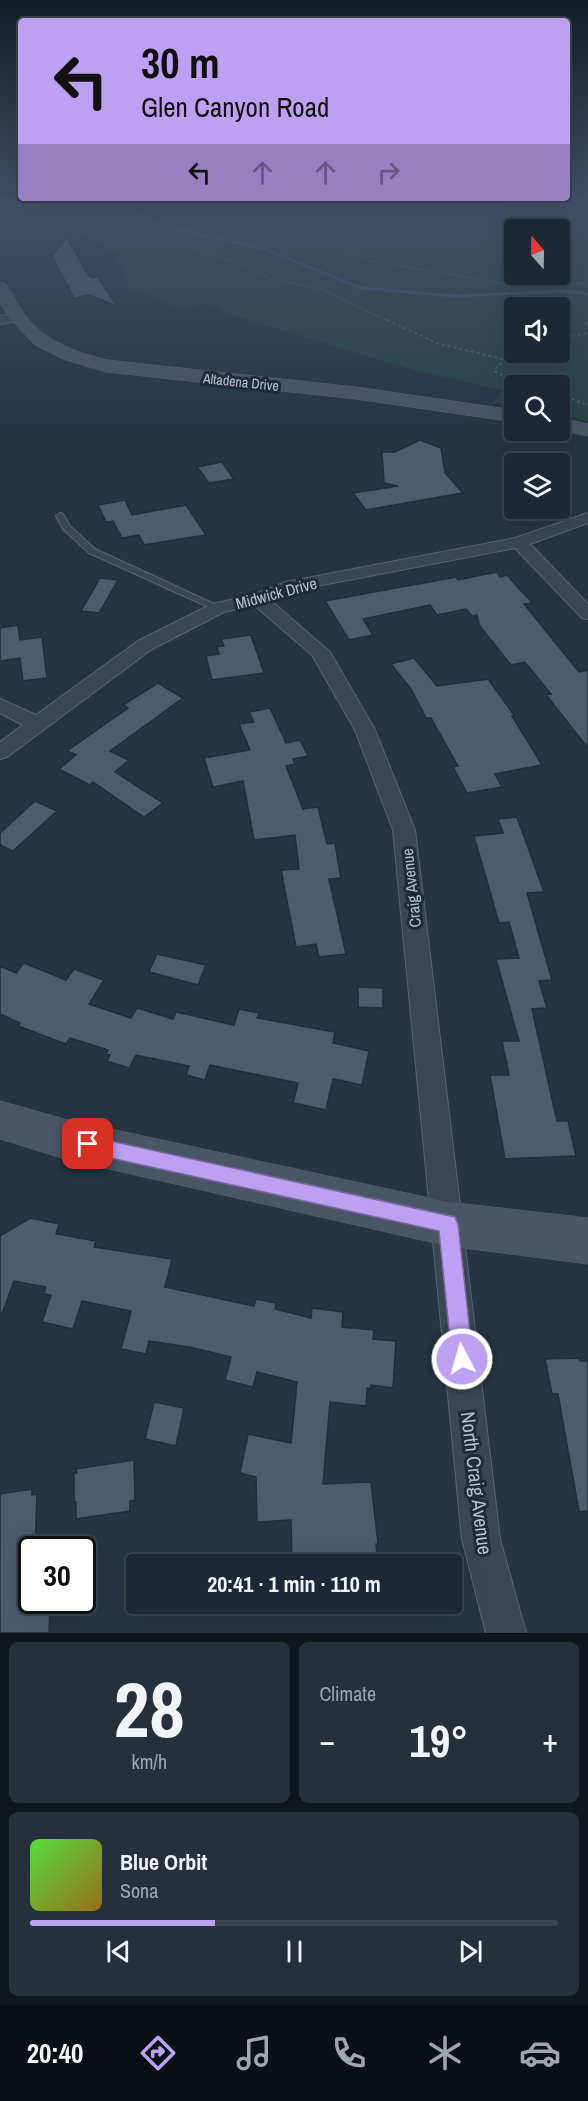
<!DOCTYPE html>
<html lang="en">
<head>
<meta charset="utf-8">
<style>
	body { margin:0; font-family:"Archivo Narrow",sans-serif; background:#25303b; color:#f1f3f6; height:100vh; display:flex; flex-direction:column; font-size:22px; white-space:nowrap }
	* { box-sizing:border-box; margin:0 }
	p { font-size:20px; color:#a0a6ac }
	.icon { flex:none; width:33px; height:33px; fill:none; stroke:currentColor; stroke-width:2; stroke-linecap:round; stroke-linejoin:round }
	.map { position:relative; height:1633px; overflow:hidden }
	.side { display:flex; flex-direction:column; gap:9px; padding:9px; background:#0f161c; flex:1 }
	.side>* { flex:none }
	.guide { position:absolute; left:18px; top:18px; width:552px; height:183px; border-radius:6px; box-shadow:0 6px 24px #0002,0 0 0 2px #3a444e; background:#bca0f2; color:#111; overflow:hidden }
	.needle { width:39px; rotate:340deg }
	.controls { position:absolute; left:504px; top:219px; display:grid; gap:12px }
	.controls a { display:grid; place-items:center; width:66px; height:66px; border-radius:6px; background:#1c2833; box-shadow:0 6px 24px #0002,0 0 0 2px #3a444e; font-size:30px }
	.speed { position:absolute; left:18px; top:1536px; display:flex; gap:12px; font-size:30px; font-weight:700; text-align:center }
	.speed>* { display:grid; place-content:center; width:78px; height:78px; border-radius:50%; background:#1c2833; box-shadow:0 6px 24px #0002,0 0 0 2px #3a444e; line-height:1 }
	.speed .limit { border:3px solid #111; border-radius:9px; background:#fff; color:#111 }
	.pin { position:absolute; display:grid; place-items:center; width:51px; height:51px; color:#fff; margin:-26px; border-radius:12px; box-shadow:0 3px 9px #0006 }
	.me { position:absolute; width:66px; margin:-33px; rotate:354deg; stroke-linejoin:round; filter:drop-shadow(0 0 4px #0008) }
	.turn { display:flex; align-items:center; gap:21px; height:126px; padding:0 24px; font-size:27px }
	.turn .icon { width:78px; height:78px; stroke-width:2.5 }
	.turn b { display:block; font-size:42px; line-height:51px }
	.lanes { display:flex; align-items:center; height:57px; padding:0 24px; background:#0003; justify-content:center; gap:30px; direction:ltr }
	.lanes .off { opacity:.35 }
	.big { font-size:45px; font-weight:700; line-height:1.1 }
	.side .card { flex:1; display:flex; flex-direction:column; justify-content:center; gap:9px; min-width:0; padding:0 21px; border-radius:9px; background:#25303b }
	.side .dial { align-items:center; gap:0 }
	.dial b { font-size:78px; line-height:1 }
	.song { display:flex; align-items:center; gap:18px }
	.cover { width:72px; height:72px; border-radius:9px; background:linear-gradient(135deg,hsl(110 70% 55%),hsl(40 70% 35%)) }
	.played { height:6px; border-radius:3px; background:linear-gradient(90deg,#bca0f2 35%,#3a444e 35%) }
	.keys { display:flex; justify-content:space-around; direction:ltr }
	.heat { display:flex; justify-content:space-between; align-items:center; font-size:33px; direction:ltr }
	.side .tiles { flex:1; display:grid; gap:9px; grid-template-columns:1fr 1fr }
	.card:last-child { grid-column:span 2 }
	.trip { position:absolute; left:126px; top:1554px; width:336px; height:60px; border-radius:6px; background:#1c2833; box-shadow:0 6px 24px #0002,0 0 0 2px #3a444e; font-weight:700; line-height:60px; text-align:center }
	.tab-bar { display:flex; height:96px; justify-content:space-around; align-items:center; background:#0b1014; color:#a0a6ac }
	.tab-bar .icon { width:42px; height:42px }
	.tab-bar .current { color:#bca0f2 }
	.tab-bar b { font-size:27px; color:#f1f3f6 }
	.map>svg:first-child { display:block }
	.green { fill:#284345; fill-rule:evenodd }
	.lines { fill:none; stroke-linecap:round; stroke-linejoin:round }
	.stream { stroke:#3b536d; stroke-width:3 }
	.building { fill:#4c5c6d; stroke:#212d3b; stroke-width:1.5 }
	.lane-casing { stroke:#596471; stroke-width:2 }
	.street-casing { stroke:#596471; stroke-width:2 }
	.secondary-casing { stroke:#596471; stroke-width:1 }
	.path-far1 { stroke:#476061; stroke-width:1.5; stroke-dasharray:2 2; stroke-linecap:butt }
	.path { stroke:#476061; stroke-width:2; stroke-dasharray:3 3; stroke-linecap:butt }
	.lane { fill:#3b4653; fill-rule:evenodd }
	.street { fill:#3b4653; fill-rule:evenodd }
	.secondary { fill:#495666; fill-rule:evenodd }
	.route { fill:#bca0f2; stroke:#7a689d; stroke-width:1.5 }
	.labels { text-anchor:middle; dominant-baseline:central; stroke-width:6; stroke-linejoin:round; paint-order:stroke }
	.far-street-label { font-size:14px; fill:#b8c1cd; stroke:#1f2b39 }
	.street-label { font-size:16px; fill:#b8c1cd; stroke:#1f2b39 }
	.near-street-label { font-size:20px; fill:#b8c1cd; stroke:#1f2b39 }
</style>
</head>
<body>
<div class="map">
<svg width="588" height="1633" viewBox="0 0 588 1633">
	<rect width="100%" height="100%" fill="#263544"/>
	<!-- green -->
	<path class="green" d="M0,201H588V421L560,415V386H514V407L493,403L502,390L413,370L233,315L209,303L180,308L129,288L116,254L61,225L40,226L0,218ZM514,230H560V274H514ZM514,308H560V352H514Z"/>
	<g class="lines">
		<!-- stream -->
		<path class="stream" d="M116,201L153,223L267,250L361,288L455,296L567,291L588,294"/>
	</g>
	<!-- building -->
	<path class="building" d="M67,237L88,275L92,278L98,277L117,306L89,295L74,298L52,256Z
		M420,440L441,448L445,473L463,493L366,510L353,493L398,486L384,483L382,452H395Z
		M222,462L234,479L209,483L197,467Z
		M125,500L132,515L186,505L206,535L144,545L139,535L122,538L113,521L106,522L98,505Z
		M497,572L500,577L507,575L532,603L524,604L579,672L588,670V748L546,695L551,694L525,662L511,665L479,625L477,615L472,616L466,609L437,615L430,605L363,619L373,635L349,640L325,601L456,577L458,580Z
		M100,578L118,580L99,613L81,611Z
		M18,625L20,640L42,637L47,678L23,681L20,658L0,661V628Z
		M251,635L264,673L212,680L206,656L219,654L217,647L224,646L221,639Z
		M414,658L437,686L488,679L514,715L512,716L542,765L495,774L502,787L467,793L453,767L458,766L431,718H426L411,689L391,664Z
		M158,683L183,698L110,751L129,760L115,772L163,803L144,817L93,782L90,785L59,769L76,755L67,751L128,708L123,705Z
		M270,708L286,743L300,740L308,756L293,759L295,764L286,766L303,809L318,807L327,844L335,843L341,878L329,879L346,954L319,957L316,944L296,947L281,870L299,869L295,835L254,840L243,781L213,787L204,758L250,750L239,724L254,722L249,712Z
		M35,801L57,811L13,851L0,845V833Z
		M517,817L544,892L527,893L552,980L539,981L547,1008L532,1009L557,1121H568L576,1156L505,1159L490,1075H509L502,1041H519L496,959L519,958L509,922L499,923L474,836L503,833L498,819Z
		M157,954L206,965L198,985L149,972Z
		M24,963L66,980L74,969L104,980L89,1004L131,1018L137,1008L173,1019L176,1012L234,1025L239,1009L259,1013L257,1018L335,1032L333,1043L369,1051L362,1085L333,1079L326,1110L293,1103L298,1083L210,1065L205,1080L186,1075L189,1066L136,1055L129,1068L107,1061L110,1055L106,1054L108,1050L70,1038L66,1044L18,1026L20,1023L0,1014V966L16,973Z
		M358,987L383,988V1008L358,1007Z
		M30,1218L59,1224L56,1234L96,1241L94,1247L172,1259L165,1287L254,1306L256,1299L276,1303L275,1309L311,1318L312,1308L343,1312L342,1327L374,1330L373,1339L396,1341L393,1388L371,1385V1389L367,1388L366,1406L330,1402L323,1484L371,1482L378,1544H376L378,1564H292L291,1520L257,1522L256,1477L240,1473L248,1434L291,1443L297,1382L257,1372L253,1387L225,1380L231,1357L189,1347L149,1341L146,1354L121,1349L131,1311L82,1301L73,1329L42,1322L51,1295L44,1294L46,1287L14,1281L2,1314L0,1313V1236Z
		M579,1358L580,1361H588V1511L579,1512L558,1394H552L545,1359Z
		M154,1402L184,1408L176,1446L145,1439Z
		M134,1460L135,1500L130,1501V1511L76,1519V1502H74V1473H77L76,1469Z
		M32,1489V1495L37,1494L35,1550H32V1600H50L49,1633H0V1494Z"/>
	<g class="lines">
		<defs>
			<path id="lane" d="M60,513L63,514L70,526L95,549L223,608L221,610H215L89,553L63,529L56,516Z"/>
			<path id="street" d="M16,313L20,314V320L0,324V316Z
				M588,513V523L530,544L588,604V619L582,618L515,548L291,591L270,600L330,652L375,730L415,830L500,1539L526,1633H486L462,1539L393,830L355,730L312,655L254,605L224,612L152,649L7,757L0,759V742L23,725L0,713V699L36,715L138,641L212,604L252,595L286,582L515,538Z"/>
			<path id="secondary" d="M0,282L6,284C13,294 18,306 26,316C46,342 76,352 107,360L356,387L514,410V422L356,399L106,372L63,359L35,345L14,323L1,305Z
				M560,418L588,424V436L560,430Z
				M0,1101L65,1119L448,1202L588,1218V1264L448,1246L65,1159L0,1139Z"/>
		</defs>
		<!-- lane casing -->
		<use href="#lane" class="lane-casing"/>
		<!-- street casing -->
		<use href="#street" class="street-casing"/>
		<!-- secondary casing -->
		<use href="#secondary" class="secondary-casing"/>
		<!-- path-far1 -->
		<path class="path-far1" d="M131,201L133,204L148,209L137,221L181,236L196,249L258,271L267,278L321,289L390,322
			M260,201L282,209L316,214L326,222L348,252L367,260L514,285L588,283
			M505,201L519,216L537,211L561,215L546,203L588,209"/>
		<!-- path -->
		<path class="path" d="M387,320L437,343L510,361
			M588,322L586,324L588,327
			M560,350L572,336L588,333
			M524,386L494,371L498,365L533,352
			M560,395L588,405"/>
		<!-- lane -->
		<use href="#lane" class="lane"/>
		<!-- street -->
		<use href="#street" class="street"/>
		<!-- secondary -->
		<use href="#secondary" class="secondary"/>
	</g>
	<!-- sky -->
	<linearGradient id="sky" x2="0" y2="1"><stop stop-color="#151d25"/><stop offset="0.47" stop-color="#415167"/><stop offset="1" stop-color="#415167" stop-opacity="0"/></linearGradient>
	<rect width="588" height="429" fill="url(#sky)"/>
	<!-- route -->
	<path class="route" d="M88,1136L455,1217L458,1224L473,1359L470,1366L462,1369L455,1366L452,1359L439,1231L88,1153L82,1150L79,1144L82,1138Z"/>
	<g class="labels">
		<!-- far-street labels -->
		<g class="far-street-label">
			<text transform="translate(241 382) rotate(6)">Altadena Drive</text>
		</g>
		<!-- street labels -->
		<g class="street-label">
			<text transform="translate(276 593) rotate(-15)">Midwick Drive</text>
			<text transform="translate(411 888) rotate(-96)">Craig Avenue</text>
		</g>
		<!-- near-street labels -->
		<g class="near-street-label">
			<text transform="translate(477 1483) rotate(83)">North Craig Avenue</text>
		</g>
	</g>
</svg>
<div class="controls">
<a><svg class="needle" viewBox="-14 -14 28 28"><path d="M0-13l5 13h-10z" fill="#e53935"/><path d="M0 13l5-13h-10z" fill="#a0a6ac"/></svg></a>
<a><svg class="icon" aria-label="sound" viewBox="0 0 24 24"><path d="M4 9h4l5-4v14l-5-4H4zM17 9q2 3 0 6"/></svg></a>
<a><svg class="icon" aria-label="search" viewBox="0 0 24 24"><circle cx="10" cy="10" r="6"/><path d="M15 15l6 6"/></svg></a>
<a><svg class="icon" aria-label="layers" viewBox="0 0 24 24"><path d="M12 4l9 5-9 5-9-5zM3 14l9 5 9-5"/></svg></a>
</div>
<div class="speed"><div class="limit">30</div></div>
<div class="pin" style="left:88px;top:1144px;background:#d93025"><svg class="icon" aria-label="arrive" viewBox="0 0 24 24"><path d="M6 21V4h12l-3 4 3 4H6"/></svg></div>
<svg class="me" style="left:462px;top:1359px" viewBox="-20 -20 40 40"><circle r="17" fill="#bca0f2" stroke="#fff" stroke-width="3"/><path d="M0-11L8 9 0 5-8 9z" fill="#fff"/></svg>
<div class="trip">20:41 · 1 min · 110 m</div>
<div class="guide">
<div class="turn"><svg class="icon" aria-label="left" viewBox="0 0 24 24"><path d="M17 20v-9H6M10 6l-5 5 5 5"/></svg><div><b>30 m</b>Glen Canyon Road</div></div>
<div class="lanes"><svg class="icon" aria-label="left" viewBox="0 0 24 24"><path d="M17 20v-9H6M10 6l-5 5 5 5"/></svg><svg class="icon off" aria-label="ahead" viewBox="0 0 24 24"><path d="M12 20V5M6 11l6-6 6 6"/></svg><svg class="icon off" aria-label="ahead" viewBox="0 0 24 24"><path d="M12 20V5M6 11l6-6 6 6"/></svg><svg class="icon off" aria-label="right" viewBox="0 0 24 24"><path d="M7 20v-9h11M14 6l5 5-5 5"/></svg></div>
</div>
</div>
<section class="side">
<div class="tiles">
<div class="card dial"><b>28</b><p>km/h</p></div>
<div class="card"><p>Climate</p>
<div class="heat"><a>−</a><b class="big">19°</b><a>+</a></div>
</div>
<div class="card">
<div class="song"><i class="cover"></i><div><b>Blue Orbit</b><p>Sona</p></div></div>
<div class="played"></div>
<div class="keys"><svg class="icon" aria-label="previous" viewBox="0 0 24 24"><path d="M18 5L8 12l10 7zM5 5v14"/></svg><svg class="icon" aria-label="pause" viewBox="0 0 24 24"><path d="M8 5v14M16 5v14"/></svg><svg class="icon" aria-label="next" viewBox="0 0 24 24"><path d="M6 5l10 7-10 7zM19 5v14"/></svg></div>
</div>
</div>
</section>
<nav class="tab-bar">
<b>20:40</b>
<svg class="icon current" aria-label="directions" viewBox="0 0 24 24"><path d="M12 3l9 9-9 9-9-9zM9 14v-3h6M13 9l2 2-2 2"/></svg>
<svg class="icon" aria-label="music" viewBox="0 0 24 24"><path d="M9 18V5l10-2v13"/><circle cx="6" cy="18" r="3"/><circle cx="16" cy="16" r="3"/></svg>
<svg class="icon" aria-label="phone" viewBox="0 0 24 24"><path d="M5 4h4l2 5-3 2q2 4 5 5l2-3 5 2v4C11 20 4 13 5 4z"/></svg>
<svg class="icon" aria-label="climate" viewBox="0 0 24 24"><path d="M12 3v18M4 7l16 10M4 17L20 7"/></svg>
<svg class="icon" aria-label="car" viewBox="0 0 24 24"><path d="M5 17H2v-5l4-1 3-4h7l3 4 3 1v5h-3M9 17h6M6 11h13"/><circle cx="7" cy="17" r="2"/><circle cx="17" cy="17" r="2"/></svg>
</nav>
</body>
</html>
